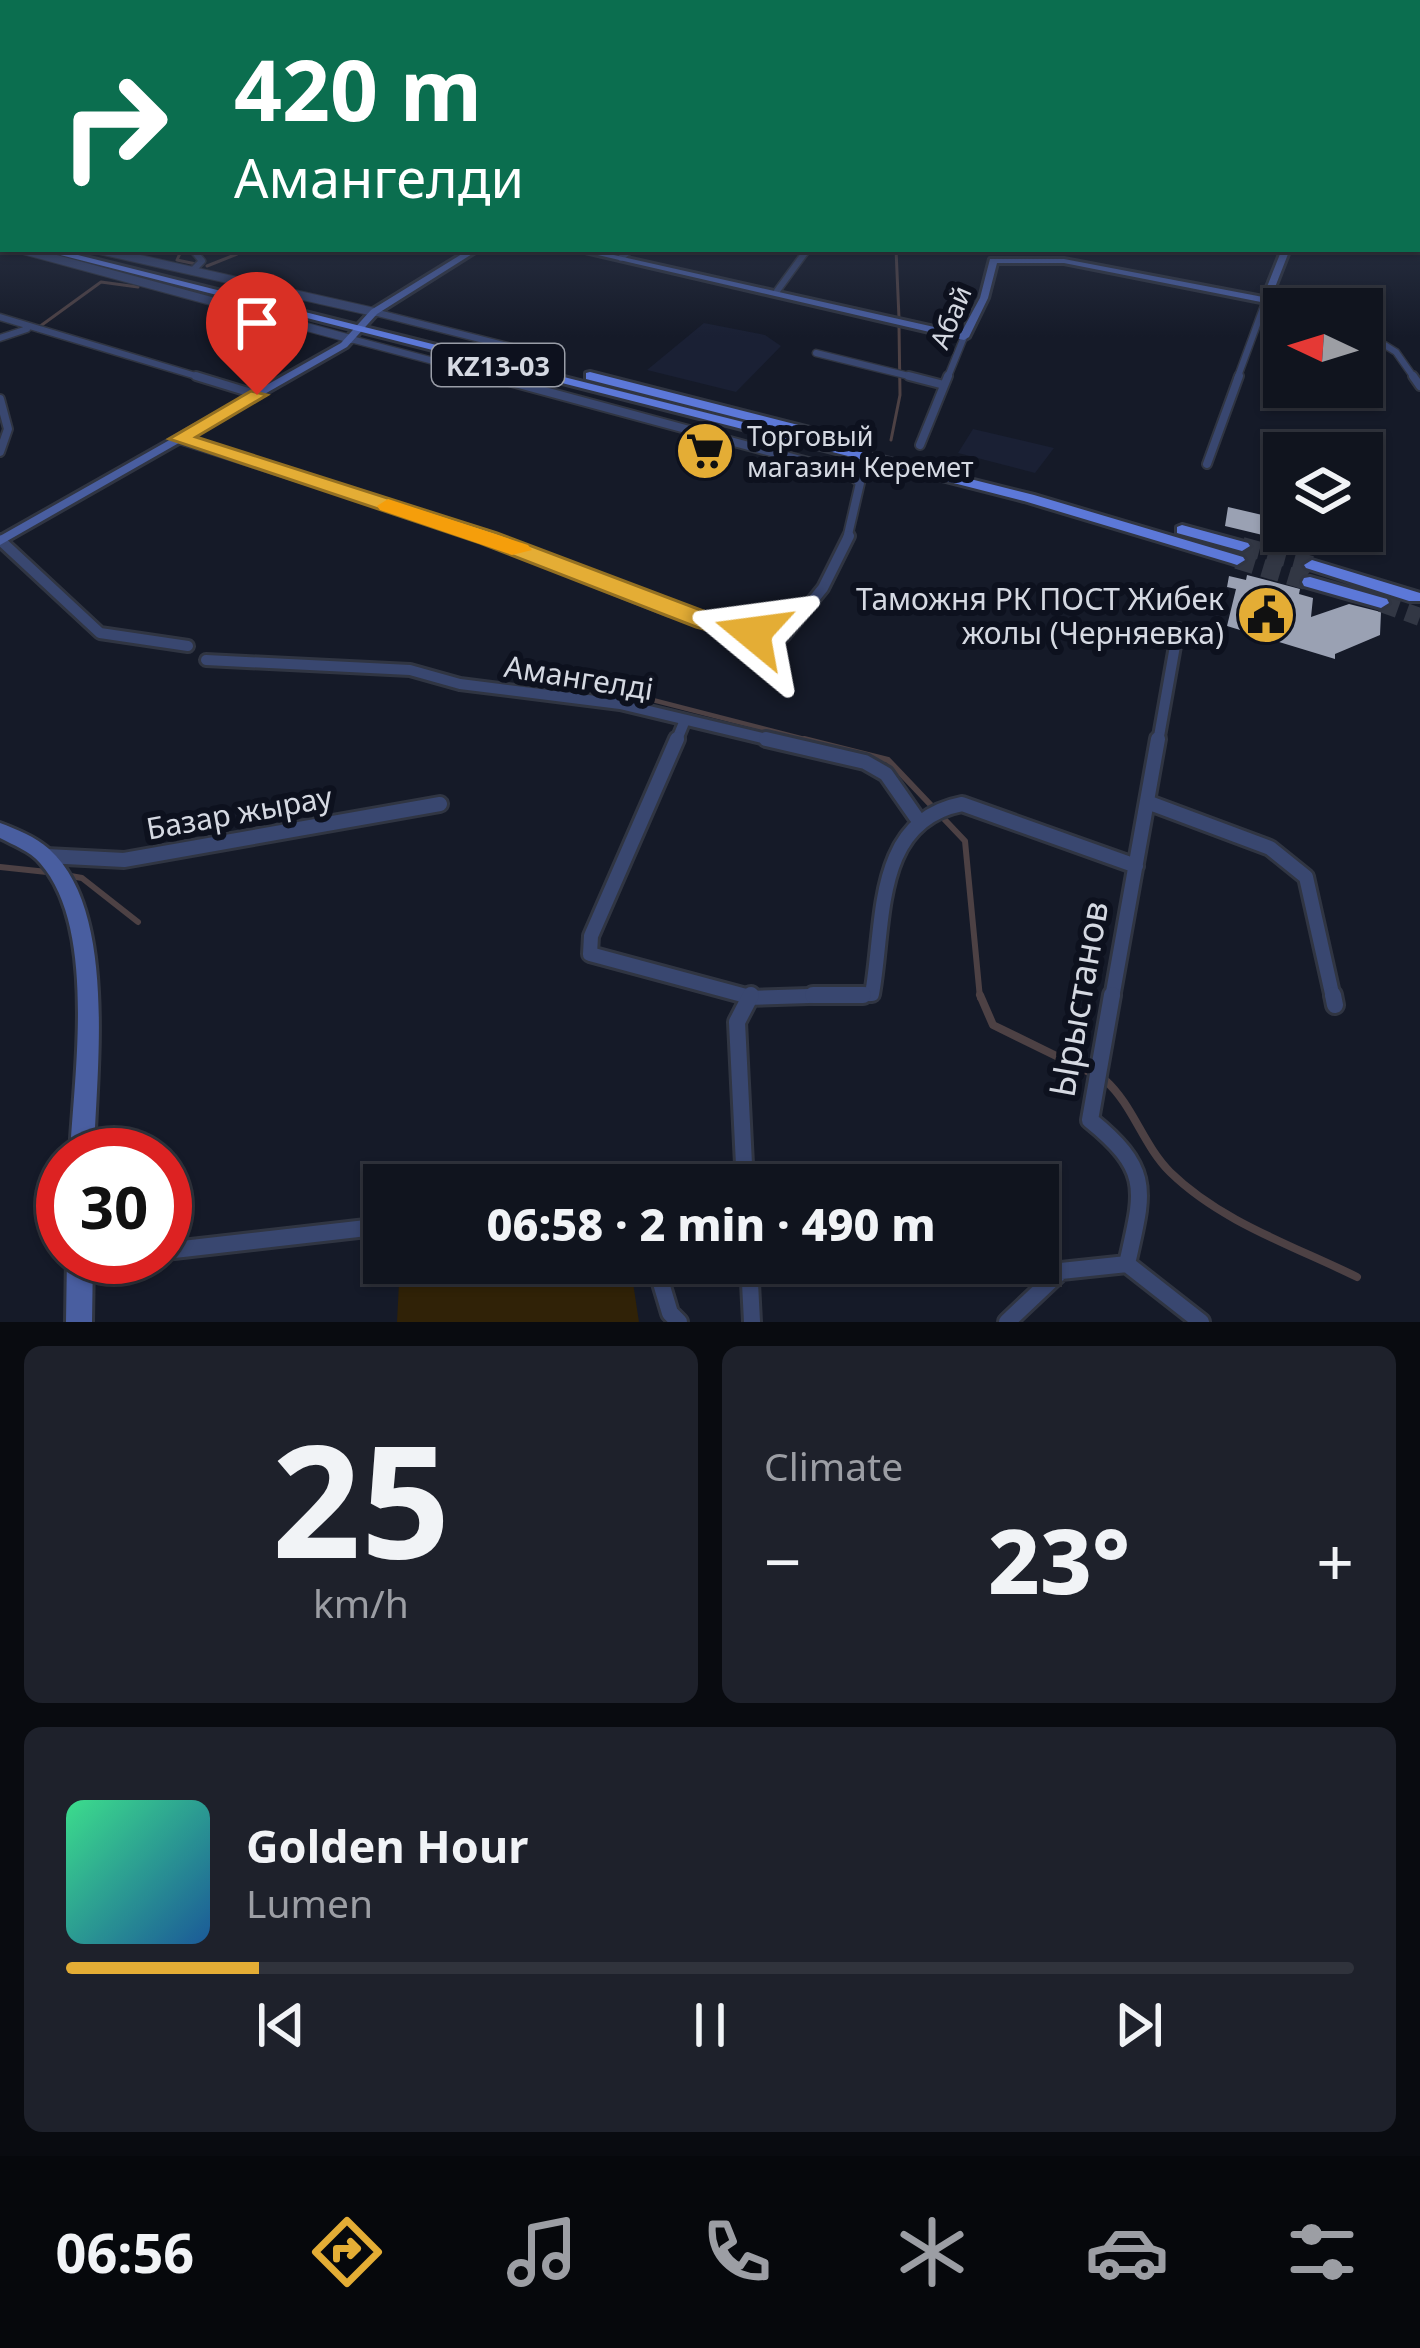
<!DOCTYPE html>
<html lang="en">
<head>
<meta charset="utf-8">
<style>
	body { margin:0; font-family:"Noto Sans",sans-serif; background:#1e212b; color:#f1f3f6; height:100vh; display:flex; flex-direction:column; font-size:45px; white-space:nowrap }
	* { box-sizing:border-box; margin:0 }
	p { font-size:39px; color:#9c9ea4 }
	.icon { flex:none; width:66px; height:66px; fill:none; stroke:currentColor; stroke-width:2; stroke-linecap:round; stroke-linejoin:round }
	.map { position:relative; height:1322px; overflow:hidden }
	.side { display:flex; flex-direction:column; gap:24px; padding:24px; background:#090b10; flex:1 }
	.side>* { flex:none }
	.guide { position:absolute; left:0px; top:0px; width:1422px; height:252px; box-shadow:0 3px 9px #0004,0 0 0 3px #30333c; background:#0b6e4f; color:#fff; overflow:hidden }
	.needle { width:78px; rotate:274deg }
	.fabs { position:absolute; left:1263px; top:288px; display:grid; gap:24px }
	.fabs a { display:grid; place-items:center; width:120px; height:120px; border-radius:0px; background:#10141e; box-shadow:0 3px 9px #0004,0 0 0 3px #30333c; font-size:60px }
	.speed { position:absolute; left:36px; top:1128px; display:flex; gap:24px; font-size:60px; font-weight:700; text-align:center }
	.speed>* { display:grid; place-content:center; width:156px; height:156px; border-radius:50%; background:#10141e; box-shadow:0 3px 9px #0004,0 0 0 3px #30333c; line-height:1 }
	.speed .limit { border:18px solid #d22; background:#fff; color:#111 }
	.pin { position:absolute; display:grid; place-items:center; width:102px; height:102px; color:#fff; margin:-123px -51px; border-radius:50% 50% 50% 0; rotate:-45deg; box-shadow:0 0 12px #0007 }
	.pin .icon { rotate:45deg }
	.me { position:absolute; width:132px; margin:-66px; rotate:286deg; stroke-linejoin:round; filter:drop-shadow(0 0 9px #0008) }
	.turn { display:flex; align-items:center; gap:42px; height:252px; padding:0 36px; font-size:54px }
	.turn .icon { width:156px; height:156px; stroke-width:2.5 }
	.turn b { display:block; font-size:84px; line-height:102px }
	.big { font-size:90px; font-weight:800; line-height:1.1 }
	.side .tile { flex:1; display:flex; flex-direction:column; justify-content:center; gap:18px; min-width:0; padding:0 42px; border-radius:18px; background:#1e212b }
	.side .dial { align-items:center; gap:0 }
	.dial b { font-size:156px; line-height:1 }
	.song { display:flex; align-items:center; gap:36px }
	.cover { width:144px; height:144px; border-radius:18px; background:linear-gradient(135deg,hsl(150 70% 55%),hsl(210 70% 35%)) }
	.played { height:12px; border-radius:6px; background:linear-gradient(90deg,#e4ad35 15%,#30333c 15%) }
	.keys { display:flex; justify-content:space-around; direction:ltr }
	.heat { display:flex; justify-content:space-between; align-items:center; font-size:66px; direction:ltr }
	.side .tiles { flex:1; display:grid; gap:24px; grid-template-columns:1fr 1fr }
	.tile:last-child { grid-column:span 2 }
	.trip { position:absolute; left:363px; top:1164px; width:696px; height:120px; border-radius:0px; background:#10141e; box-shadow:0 3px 9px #0004,0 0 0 3px #30333c; font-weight:800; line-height:120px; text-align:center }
	.menu { display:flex; height:192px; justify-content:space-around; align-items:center; background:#06080c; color:#9c9ea4 }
	.menu .icon { width:84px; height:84px }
	.menu .on { color:#e4ad35 }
	.menu b { font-size:54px; color:#f1f3f6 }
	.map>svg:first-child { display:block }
	.built { fill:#1a2034 }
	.green { fill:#302207 }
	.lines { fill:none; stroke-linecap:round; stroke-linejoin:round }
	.stream-far3 { stroke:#4d4144; stroke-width:3 }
	.stream-far2 { stroke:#4d4144; stroke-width:4.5 }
	.stream-far1 { stroke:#4d4144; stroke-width:6 }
	.stream { stroke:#4d4144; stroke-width:8 }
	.building { fill:#9aa1b3 }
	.trunk-tunnel { stroke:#323744; stroke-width:18; stroke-dasharray:18 9; stroke-linecap:butt }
	.minor-far5-casing { stroke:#303542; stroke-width:8 }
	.minor-far4-casing { stroke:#303542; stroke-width:9 }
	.minor-far3-casing { stroke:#303542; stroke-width:12 }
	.minor-far2-casing { stroke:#303542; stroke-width:16 }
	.minor-far1-casing { stroke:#303542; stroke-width:20 }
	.minor-casing { stroke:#303542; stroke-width:22 }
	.tertiary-far1-casing { stroke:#303542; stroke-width:9 }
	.tertiary-casing { stroke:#303542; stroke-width:10 }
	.secondary-casing { stroke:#303542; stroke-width:6 }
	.trunk-casing { stroke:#303542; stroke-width:6 }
	.minor-far5 { stroke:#394770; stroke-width:4.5 }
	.minor-far4 { stroke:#394770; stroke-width:6 }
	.minor-far3 { stroke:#394770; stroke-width:8 }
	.minor-far2 { stroke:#394770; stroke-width:10 }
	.minor-far1 { stroke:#394770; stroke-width:14 }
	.minor { stroke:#394770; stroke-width:16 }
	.tertiary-far1 { stroke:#394770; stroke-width:6 }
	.tertiary { stroke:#394770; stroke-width:8 }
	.secondary { fill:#495ea0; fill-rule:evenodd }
	.trunk { fill:#5c78d8; fill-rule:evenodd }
	.route { fill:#e4ad35; stroke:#947022; stroke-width:3 }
	.slow { fill:#f59e0b }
	.labels { text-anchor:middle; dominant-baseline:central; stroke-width:12; stroke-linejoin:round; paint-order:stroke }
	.far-street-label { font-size:27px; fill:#d5d9e2; stroke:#0d111e }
	.shield { fill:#0d111e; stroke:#999da7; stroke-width:3 }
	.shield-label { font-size:27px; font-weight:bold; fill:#d5d9e2 }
	.far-poi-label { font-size:27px; fill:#d5d9e2; stroke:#0d111e; text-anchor:start }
	.poi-label { font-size:30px; fill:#d5d9e2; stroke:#0d111e; text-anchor:end }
	.street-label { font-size:30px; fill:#d5d9e2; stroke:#0d111e }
	.near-street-label { font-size:36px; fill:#d5d9e2; stroke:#0d111e }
</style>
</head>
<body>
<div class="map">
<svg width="1420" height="1322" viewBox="0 0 1420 1322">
	<rect width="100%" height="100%" fill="#151a28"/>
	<!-- built -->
	<path class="built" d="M704,323L765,335L781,346L736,392L647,370Z
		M973,429L1054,448L1035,473L958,453Z"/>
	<!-- green -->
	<path class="green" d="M400,1263H630L639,1322H397Z"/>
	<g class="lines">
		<!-- stream-far3 -->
		<path class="stream-far3" d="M182,249L177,260L196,264
			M896,249L899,318
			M1397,249L1420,252
			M207,266L237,254
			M39,327L101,282L138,287
			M891,440L900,395L899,326"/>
		<!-- stream-far2 -->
		<path class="stream-far2" d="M641,697L816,742"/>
		<!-- stream-far1 -->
		<path class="stream-far1" d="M804,739L888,760L965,841L980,998
			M0,867L47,872
			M65,875L82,878L138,922"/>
		<!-- stream -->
		<path class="stream" d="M980,995L993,1025L1095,1075
			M1105,1080C1133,1105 1143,1145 1170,1172C1221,1222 1294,1246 1357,1277"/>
	</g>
	<!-- building -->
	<path class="building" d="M1228,507L1284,520V540L1225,526Z
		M1247,575L1300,589L1299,594L1313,598L1311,617L1349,604L1381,612L1380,635L1335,654V659L1227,626L1236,589L1227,587L1229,576L1246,580Z"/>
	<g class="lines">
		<!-- trunk-tunnel -->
		<path class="trunk-tunnel" d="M1242,546L1312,565
			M1237,560L1310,582
			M1381,603L1420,617"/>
		<defs>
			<path id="minor-far5" d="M192,249L195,253
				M626,253L631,249
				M805,253L808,249"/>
			<path id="minor-far4" d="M621,258L630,250
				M192,271L202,261L193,250
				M777,291L807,250
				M1265,303L1295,309
				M374,312L527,351
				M0,317L206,379
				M1362,331L1396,352L1415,379
				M0,338L27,329
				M351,339L501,379
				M816,353L921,379
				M947,379L964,337
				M1237,379L1266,300"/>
			<path id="minor-far3" d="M196,376L258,395
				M489,376L849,473L860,483L847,539
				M909,376L944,385
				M1413,376L1420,386
				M0,399L8,429L0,452
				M179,439L493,539
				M920,445L948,376
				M1207,464L1239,376"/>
			<path id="minor-far2" d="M484,536L670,610L784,636L823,588L849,536
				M0,540L100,633L188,646
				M206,660L410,670L460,684L620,704L779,742
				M676,742L685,720
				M1158,742L1178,629"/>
			<path id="minor-far1" d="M677,739L591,936L590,954L746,996
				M766,739L865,762L886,774L916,817
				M1147,802L1270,848L1306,877L1333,998
				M46,856L124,860L440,804
				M745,998L872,994C885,922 873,821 962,804L1136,866
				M1112,998L1158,739"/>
			<path id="minor" d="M813,995H863
				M1112,995L1090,1120C1153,1171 1143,1191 1127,1264
				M1333,995L1335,1005
				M745,1185L737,1022L751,995
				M165,1251L384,1226
				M83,1260L112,1257
				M655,1263L670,1313L679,1322
				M749,1263L752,1322
				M1127,1264L1201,1322
				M1007,1322L1061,1271L1127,1264"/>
			<path id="tertiary-far1" d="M19,249L34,253
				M95,249L113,253"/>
			<path id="tertiary" d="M23,250L351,339
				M100,250L374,312"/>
			<path id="secondary" d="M470,249H480L377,314L347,347L0,545V536L341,343L371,310Z
				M572,249H587L961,333L980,298L990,259H1064L1263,297L1282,249H1290L1270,300L1266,303L1064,263H997L988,298L969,337L964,340Z
				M0,823C16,829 36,837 49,849C118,910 96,1072 94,1155H70C74,1074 97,927 40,863C30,851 13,845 0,838Z
				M67,1257H93L92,1322H66Z"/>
			<path id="trunk" d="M0,239H3V245H0Z
				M37,249H54L1034,495L1243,557L1245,560L1237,565L1231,563L1024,501Z
				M590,372L853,439L855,442L848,446L586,379V373Z
				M1182,525L1248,543L1250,546L1242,551L1177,533V527Z
				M1312,560L1420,593V601H1409L1306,568L1304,565Z
				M1310,577L1387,599L1389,603L1381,608L1304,586L1302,582L1304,578Z"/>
		</defs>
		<!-- minor-far5 casing -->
		<use href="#minor-far5" class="minor-far5-casing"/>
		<!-- minor-far4 casing -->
		<use href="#minor-far4" class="minor-far4-casing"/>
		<!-- minor-far3 casing -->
		<use href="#minor-far3" class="minor-far3-casing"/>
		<!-- minor-far2 casing -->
		<use href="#minor-far2" class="minor-far2-casing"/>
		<!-- minor-far1 casing -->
		<use href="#minor-far1" class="minor-far1-casing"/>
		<!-- minor casing -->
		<use href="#minor" class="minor-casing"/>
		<!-- tertiary-far1 casing -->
		<use href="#tertiary-far1" class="tertiary-far1-casing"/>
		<!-- tertiary casing -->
		<use href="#tertiary" class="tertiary-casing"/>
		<!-- secondary casing -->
		<use href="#secondary" class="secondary-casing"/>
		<!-- trunk casing -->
		<use href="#trunk" class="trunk-casing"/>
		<!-- minor-far5 -->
		<use href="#minor-far5" class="minor-far5"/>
		<!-- minor-far4 -->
		<use href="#minor-far4" class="minor-far4"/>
		<!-- minor-far3 -->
		<use href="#minor-far3" class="minor-far3"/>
		<!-- minor-far2 -->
		<use href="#minor-far2" class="minor-far2"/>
		<!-- minor-far1 -->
		<use href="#minor-far1" class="minor-far1"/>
		<!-- minor -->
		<use href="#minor" class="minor"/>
		<!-- tertiary-far1 -->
		<use href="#tertiary-far1" class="tertiary-far1"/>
		<!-- tertiary -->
		<use href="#tertiary" class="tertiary"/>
		<!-- secondary -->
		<use href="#secondary" class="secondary"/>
		<!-- trunk -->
		<use href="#trunk" class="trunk"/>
	</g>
	<!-- sky -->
	<linearGradient id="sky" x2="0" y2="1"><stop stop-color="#0c0e16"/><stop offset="0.45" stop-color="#353e53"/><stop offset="1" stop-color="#353e53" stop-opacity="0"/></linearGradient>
	<rect width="1420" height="337" fill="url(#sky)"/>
	<!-- route -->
	<path class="route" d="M251,391L267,395L196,437L497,533L714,615L762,627L766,633L753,642L696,627L480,543L169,439Z"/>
	<!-- slow -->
	<path class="slow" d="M388,499L528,545L532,550L512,555L380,510L377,506Z"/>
	<!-- icons -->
	<defs>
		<symbol id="supermarket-disc" viewBox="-11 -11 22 22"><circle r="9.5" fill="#e4ad35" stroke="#0d111e"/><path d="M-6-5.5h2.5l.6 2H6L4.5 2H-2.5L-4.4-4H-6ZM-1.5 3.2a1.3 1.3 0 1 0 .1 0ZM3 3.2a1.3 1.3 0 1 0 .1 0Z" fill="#111"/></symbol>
		<symbol id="civic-disc" viewBox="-11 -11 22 22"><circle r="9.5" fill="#e4ad35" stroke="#0d111e"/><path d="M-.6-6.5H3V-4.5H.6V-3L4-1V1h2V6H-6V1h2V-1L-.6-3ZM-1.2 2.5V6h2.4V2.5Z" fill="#111"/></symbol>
	</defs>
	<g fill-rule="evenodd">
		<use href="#supermarket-disc" x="672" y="418" width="66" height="66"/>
		<use href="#civic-disc" x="1233" y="582" width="66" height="66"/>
	</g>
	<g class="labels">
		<!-- far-street labels -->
		<g class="far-street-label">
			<text transform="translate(950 317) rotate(-67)">Абай</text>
		</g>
		<!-- shield labels -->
		<rect class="shield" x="432" y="344" width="132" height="42" rx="9"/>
		<g class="shield-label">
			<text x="498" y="365">KZ13-03</text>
		</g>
		<!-- far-poi labels -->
		<g class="far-poi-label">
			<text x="747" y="435">Торговый<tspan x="747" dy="31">магазин Керемет</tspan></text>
		</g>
		<!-- poi labels -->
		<g class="poi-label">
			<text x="1224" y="598">Таможня РК ПОСТ Жибек<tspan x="1224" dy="34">жолы (Черняевка)</tspan></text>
		</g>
		<!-- street labels -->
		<g class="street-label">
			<text transform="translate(579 677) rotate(9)">Амангелді</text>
			<text transform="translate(239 812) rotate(-10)">Базар жырау</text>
		</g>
		<!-- near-street labels -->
		<g class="near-street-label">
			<text transform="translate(1078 999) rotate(-80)">Ырыстанов</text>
		</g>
	</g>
</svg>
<div class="fabs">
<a><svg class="needle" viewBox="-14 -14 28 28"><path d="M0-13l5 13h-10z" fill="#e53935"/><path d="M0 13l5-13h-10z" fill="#9c9ea4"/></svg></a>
<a><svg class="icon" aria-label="layers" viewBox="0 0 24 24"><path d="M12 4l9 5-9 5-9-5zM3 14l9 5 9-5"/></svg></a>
</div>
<div class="speed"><div class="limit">30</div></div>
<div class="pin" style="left:257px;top:395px;background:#d93025"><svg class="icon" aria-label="arrive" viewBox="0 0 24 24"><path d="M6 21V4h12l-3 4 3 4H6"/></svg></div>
<svg class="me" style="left:753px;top:633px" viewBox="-20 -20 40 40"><path d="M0-17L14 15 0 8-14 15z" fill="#e4ad35" stroke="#fff" stroke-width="4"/></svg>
<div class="trip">06:58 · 2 min · 490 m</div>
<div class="guide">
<div class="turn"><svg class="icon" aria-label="right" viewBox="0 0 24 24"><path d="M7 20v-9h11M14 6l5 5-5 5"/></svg><div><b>420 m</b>Амангелди</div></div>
</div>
</div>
<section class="side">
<div class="tiles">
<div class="tile dial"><b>25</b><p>km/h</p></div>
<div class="tile"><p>Climate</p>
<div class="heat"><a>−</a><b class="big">23°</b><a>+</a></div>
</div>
<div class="tile">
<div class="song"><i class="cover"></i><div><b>Golden Hour</b><p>Lumen</p></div></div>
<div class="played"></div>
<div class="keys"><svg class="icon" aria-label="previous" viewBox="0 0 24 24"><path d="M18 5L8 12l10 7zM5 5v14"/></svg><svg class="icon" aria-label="pause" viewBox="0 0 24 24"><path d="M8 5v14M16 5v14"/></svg><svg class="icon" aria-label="next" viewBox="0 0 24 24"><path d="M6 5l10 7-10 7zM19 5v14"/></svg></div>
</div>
</div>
</section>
<nav class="menu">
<b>06:56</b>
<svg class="icon on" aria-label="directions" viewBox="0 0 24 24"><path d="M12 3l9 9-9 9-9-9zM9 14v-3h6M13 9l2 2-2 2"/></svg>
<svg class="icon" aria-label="music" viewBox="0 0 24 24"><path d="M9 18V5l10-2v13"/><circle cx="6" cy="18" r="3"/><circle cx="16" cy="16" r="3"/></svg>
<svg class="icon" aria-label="phone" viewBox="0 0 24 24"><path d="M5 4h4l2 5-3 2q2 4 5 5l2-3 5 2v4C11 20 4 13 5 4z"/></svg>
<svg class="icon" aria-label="climate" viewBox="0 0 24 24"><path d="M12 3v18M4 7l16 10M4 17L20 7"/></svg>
<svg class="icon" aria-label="car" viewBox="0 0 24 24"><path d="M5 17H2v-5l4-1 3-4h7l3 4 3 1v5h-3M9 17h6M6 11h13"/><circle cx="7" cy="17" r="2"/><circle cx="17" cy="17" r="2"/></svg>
<svg class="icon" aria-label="filters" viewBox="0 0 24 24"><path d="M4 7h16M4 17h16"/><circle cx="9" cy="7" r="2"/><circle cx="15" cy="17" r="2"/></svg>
</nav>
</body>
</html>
